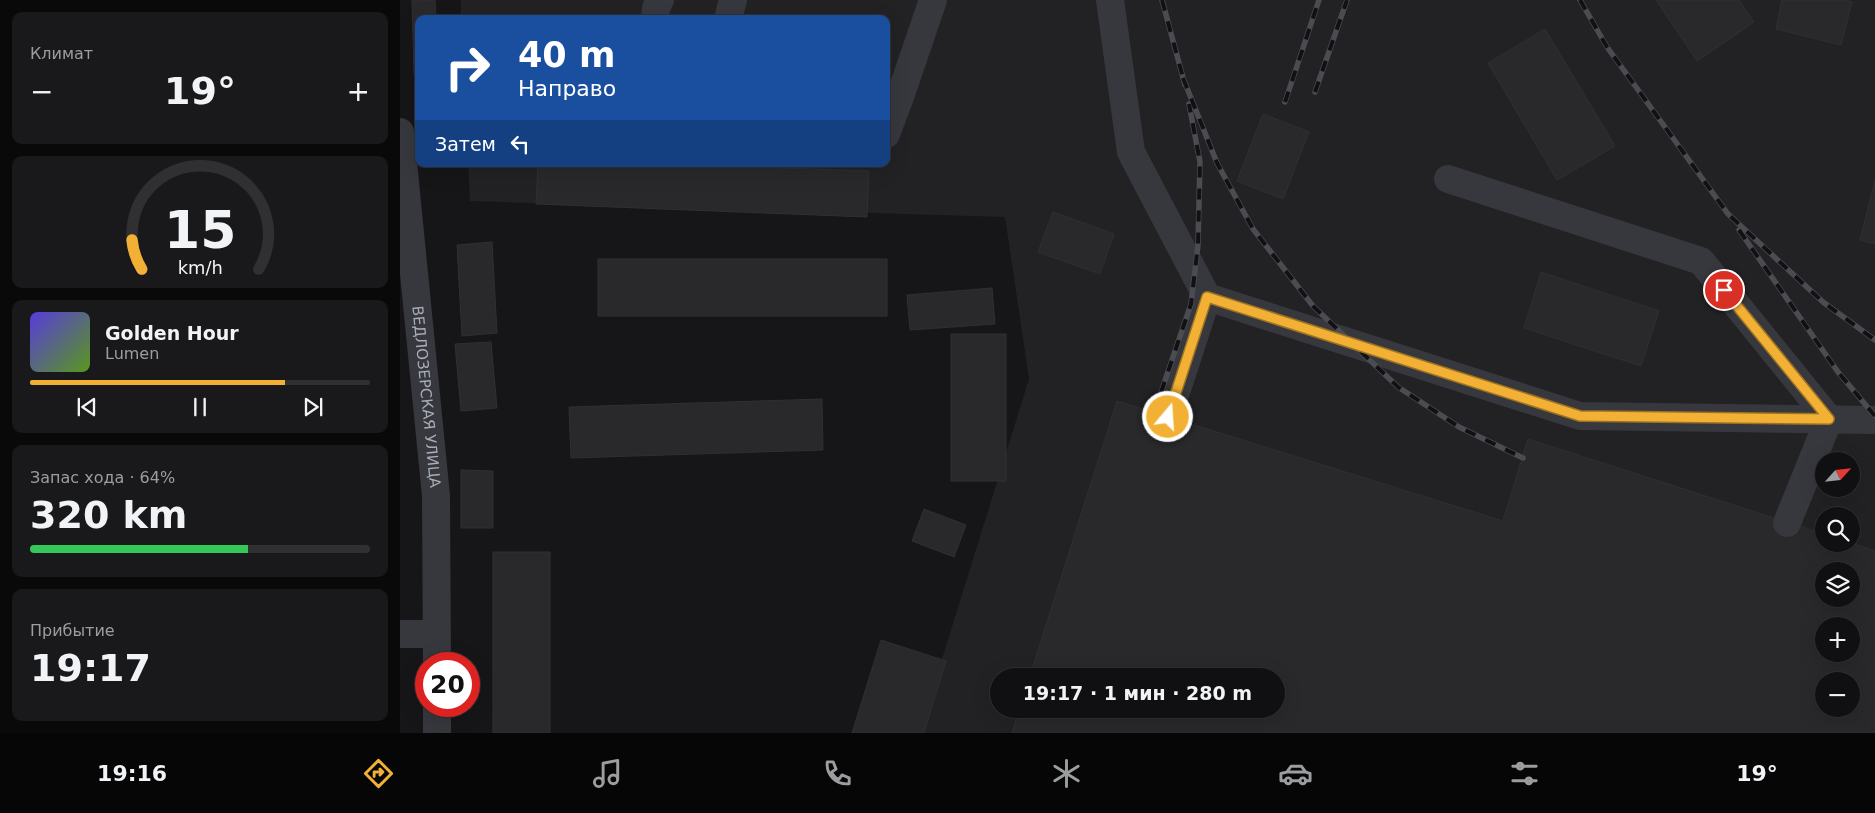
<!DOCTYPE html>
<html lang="ru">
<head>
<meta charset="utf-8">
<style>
	body { margin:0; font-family:"DejaVu Sans",sans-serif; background:#19191b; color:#f1f3f6; height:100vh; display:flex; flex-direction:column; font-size:19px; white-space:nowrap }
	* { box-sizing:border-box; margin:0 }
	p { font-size:16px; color:#9c9d9f }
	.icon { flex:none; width:28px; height:28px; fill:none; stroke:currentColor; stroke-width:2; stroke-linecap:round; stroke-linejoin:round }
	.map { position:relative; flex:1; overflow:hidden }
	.panel { display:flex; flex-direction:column; gap:12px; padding:12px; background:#09090a; width:400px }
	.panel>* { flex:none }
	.banner { position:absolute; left:15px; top:15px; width:475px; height:152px; border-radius:10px; box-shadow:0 5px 20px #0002,0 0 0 1px #303032; background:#1a4fa0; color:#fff; overflow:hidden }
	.needle { width:32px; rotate:63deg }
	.controls { position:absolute; left:1415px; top:452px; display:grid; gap:10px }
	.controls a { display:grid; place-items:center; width:45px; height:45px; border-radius:50%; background:#101012; box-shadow:0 5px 20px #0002,0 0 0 1px #303032; font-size:25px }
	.speed { position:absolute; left:15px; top:652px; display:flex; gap:10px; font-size:25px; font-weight:700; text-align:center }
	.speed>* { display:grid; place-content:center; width:65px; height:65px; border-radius:50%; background:#101012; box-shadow:0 5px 20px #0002,0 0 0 1px #303032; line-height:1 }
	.speed .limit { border:8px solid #d22; background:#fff; color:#111 }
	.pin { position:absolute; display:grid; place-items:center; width:42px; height:42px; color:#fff; margin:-21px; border:2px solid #fff; border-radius:50%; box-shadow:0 1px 5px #0007 }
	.me { position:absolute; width:55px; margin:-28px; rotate:18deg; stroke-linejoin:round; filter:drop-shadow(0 0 4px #0008) }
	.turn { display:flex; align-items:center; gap:18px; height:105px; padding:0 20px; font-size:22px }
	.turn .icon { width:65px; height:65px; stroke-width:2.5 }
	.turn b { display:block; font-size:35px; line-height:42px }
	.then { display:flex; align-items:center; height:48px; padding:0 20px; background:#0003; gap:10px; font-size:19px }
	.big { font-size:38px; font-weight:700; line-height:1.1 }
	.panel .tile { flex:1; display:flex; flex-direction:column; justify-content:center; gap:8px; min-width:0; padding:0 18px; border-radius:10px; background:#19191b }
	.panel .dial { align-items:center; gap:0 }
	.dial svg { height:130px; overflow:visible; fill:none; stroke:#303032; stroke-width:7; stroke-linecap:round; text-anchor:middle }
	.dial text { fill:#f1f3f6; stroke:none }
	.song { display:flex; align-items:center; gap:15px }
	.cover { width:60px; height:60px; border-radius:8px; background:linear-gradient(135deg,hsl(250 70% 55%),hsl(90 70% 35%)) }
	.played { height:5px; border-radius:2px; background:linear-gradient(90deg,#f2b134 75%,#303032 75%) }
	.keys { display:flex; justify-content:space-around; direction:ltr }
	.heat { display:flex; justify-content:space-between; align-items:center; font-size:28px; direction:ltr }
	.charge { height:8px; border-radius:4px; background:linear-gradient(90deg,#34c759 64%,#303032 0) }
	.trip { position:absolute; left:590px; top:668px; width:295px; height:50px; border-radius:25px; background:#101012; box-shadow:0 5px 20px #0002,0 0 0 1px #303032; font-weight:700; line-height:50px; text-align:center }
	.tab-bar { display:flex; height:80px; justify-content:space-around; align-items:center; background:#060607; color:#9c9d9f }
	.tab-bar .icon { width:35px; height:35px }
	.tab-bar .active { color:#f2b134 }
	.tab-bar b { font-size:22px; color:#f1f3f6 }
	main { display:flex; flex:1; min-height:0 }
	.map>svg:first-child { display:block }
	.built { fill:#222225; fill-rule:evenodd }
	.building { fill:#29292c; stroke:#303034; fill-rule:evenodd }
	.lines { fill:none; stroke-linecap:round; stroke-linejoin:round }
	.minor { stroke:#37383d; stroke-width:28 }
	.rail-casing { stroke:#4a4c52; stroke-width:5.5 }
	.rail { stroke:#111113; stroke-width:4; stroke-dasharray:11; stroke-linecap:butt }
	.route-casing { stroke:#9d7322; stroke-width:12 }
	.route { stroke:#f2b134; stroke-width:9 }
	.labels { text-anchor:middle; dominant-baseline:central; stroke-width:5; stroke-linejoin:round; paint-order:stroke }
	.street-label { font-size:15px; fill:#a8adb8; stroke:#111113 }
</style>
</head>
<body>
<main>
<section class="panel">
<div class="tile"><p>Климат</p>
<div class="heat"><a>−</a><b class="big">19°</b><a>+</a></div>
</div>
<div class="tile dial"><svg viewBox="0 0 100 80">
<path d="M14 69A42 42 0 1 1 86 69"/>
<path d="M14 69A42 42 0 0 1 8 51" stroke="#f2b134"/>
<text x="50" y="56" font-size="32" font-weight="700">15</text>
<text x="50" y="72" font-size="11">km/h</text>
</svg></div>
<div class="tile">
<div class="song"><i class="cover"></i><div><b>Golden Hour</b><p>Lumen</p></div></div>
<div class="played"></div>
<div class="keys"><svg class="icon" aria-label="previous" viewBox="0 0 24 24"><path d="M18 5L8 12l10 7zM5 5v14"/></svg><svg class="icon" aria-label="pause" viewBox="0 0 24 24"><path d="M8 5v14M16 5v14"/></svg><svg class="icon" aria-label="next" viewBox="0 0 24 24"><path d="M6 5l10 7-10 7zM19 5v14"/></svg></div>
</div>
<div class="tile"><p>Запас хода · 64%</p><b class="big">320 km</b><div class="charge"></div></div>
<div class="tile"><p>Прибытие</p><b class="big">19:17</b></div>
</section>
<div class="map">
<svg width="1475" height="733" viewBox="0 0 1475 733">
	<rect width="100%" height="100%" fill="#161618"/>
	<!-- built -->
	<path class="built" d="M61,0H1475V733H519L629,379L605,217L70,201L68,164H486V19H61ZM1424,461H1451V489H1424ZM1424,516H1451V544H1424ZM1424,571H1451V599H1424ZM1424,626H1451V654H1424ZM599,676H876V709H599ZM1424,681H1451V709H1424Z"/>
	<!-- building -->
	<path class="building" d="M12,0H35L36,19H19V74H14Z
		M1256,0H1339L1354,22L1297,61Z
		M1382,0H1443L1452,2L1441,45L1376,29Z
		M1145,29L1215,146L1157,180L1088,63Z
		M863,114L909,132L883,199L837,181Z
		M138,164H270L469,171L467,217L136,204Z
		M1475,181V244L1460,240Z
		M653,212L714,234L700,274L638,252Z
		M92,242L97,333L62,336L57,245Z
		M198,259H487V316H198Z
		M1141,272L1259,311L1241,366L1124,328Z
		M592,288L595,324L510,330L507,295Z
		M551,334H606V481H551Z
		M91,342L97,408L61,411L55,344Z
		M422,399L423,450L171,458L169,407Z
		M717,401L1103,521L1128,439L1424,534V544L1451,543L1475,551V733H612L620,709H876V676H630ZM1424,571H1451V599H1424ZM1424,626H1451V654H1424ZM1424,681H1451V709H1424Z
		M61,470L93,471V528H61Z
		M524,509L566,525L554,557L512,541Z
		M93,552H150V733H93Z
		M481,640L546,661L524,733H452Z"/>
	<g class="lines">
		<!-- minor -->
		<g class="minor">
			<path d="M710,0L731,152L807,297L1180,416L1475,420"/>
			<path d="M255,19L256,8L260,0"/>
			<path d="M328,19L333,0"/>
			<path id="s1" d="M0,132L36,496L37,664"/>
			<path d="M486,134L501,94L533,0"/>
			<path d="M1048,179L1301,261L1429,419L1387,523"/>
			<path d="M768,417L807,297"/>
			<path d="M0,634H36"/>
			<path d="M37,706V733"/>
		</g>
		<defs>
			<path id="rail" d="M762,0L785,85
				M1180,0L1207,47L1328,214L1423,302L1475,340
				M783,78L817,163L853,229L913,306L998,387L1059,427L1123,458
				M915,92L947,0
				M885,102L919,0
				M1339,230L1438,372L1475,416
				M754,413L791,304L798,245L800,162L789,104"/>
		</defs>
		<!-- rail casing -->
		<use href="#rail" class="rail-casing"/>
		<!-- rail -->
		<use href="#rail" class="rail"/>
	</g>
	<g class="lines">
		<defs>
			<path id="route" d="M768,417L807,297L1180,416L1429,419L1324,290"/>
		</defs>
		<!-- route casing -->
		<use href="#route" class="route-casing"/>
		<!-- route -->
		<use href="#route" class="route"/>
	</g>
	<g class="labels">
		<!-- street labels -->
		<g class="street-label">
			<text stroke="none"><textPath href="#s1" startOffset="266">ВЕДЛОЗЕРСКАЯ УЛИЦА</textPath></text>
		</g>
	</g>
</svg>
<div class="controls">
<a><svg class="needle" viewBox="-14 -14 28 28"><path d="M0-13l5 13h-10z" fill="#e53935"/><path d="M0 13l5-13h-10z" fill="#9c9d9f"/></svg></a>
<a><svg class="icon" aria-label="search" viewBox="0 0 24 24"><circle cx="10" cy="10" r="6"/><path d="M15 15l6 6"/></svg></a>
<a><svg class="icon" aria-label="layers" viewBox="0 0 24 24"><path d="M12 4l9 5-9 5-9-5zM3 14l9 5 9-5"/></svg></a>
<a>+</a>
<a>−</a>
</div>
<div class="speed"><div class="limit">20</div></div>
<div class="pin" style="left:1324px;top:290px;background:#d93025"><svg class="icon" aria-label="arrive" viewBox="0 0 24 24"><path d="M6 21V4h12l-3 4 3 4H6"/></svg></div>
<svg class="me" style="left:768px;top:417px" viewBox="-20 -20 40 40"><circle r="17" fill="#f2b134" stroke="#fff" stroke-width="3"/><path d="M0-11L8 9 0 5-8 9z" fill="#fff"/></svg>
<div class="trip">19:17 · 1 мин · 280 m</div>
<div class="banner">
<div class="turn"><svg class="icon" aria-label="right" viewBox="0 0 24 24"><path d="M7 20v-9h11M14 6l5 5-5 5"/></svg><div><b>40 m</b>Направо</div></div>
<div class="then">Затем<svg class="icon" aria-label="left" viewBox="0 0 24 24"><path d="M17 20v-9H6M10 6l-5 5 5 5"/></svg></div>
</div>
</div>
</main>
<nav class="tab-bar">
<b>19:16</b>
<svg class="icon active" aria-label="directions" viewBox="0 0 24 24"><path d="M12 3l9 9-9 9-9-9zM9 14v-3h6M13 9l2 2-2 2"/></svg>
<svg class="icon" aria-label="music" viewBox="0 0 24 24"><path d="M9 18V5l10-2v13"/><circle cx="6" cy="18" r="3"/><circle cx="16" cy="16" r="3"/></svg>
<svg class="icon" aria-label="phone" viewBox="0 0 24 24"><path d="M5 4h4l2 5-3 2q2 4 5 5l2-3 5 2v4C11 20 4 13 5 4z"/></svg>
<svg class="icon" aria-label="climate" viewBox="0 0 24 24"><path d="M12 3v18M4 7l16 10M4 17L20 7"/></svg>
<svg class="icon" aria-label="car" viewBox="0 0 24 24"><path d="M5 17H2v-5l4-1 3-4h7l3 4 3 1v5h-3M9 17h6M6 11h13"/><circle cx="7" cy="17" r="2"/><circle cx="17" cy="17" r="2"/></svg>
<svg class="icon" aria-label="filters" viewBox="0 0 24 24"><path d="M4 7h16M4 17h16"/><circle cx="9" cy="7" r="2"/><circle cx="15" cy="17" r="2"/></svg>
<b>19°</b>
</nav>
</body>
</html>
